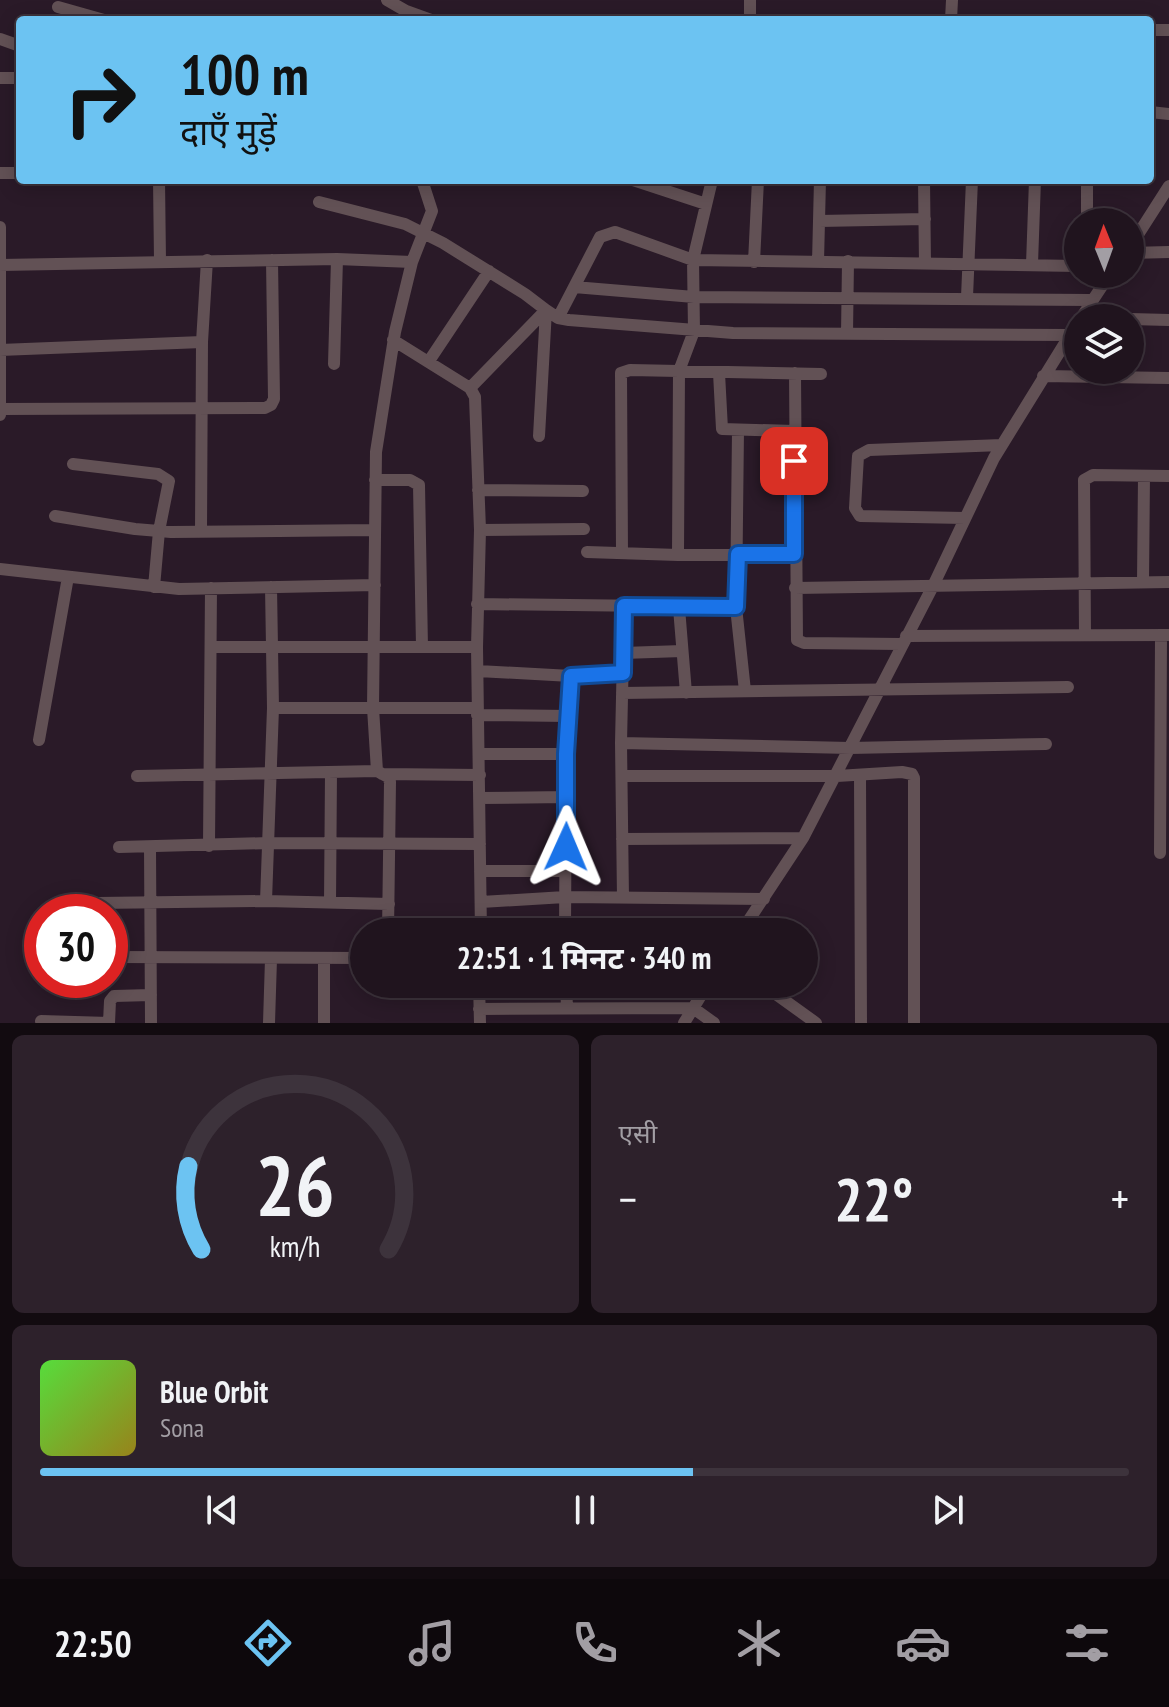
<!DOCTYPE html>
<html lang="hi">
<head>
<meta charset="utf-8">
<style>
	body { margin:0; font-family:"PT Sans Narrow","Noto Sans Devanagari",sans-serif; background:#2d212b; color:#f1f3f6; height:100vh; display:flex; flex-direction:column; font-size:30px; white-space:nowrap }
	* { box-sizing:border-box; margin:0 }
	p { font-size:26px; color:#a29ea4 }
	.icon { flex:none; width:44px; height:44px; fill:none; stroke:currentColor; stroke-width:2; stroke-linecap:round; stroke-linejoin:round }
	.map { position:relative; height:1023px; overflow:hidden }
	.sheet { display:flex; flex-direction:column; gap:12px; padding:12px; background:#120b10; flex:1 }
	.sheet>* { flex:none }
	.banner { position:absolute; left:16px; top:16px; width:1138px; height:168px; border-radius:8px; box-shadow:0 4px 20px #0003,0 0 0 2px #3d333c; background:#6cc3f2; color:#111; overflow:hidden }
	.needle { width:52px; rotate:359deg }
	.buttons { position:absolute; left:1064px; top:208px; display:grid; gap:16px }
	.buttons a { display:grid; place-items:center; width:80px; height:80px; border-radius:50%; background:#20141e; box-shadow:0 4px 20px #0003,0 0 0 2px #3d333c; font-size:40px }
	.speed { position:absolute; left:24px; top:894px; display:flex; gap:16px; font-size:40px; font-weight:700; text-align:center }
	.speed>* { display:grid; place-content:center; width:104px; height:104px; border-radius:50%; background:#20141e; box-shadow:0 4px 20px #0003,0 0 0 2px #3d333c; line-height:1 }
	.speed .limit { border:12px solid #d22; background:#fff; color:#111 }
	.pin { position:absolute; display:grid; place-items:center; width:68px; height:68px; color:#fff; margin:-34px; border-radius:16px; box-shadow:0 4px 12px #0006 }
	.me { position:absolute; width:88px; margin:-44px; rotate:1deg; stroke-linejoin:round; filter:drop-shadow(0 0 6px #0008) }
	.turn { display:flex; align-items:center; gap:28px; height:168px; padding:0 32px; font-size:36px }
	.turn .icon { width:104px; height:104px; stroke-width:2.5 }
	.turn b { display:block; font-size:56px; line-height:68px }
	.big { font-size:60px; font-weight:700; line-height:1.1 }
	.sheet .widget { flex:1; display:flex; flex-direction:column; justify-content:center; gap:12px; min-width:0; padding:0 28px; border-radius:12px; background:#2d212b }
	.sheet .dial { align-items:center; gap:0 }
	.dial svg { height:208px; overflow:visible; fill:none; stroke:#3d333c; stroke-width:7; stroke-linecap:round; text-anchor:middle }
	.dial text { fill:#f1f3f6; stroke:none }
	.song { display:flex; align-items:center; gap:24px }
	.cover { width:96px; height:96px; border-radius:12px; background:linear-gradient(135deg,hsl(110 70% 55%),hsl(50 70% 35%)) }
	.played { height:8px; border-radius:4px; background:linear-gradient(90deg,#6cc3f2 60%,#3d333c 60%) }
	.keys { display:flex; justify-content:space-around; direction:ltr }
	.heat { display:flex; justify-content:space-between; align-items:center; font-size:44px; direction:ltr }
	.sheet .tiles { flex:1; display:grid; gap:12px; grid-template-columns:1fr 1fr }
	.widget:last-child { grid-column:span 2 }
	.trip { position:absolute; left:350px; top:918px; width:468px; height:80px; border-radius:40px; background:#20141e; box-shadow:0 4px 20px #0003,0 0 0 2px #3d333c; font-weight:700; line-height:80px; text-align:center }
	.dock { display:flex; height:128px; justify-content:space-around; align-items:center; background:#0d080c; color:#a29ea4 }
	.dock .icon { width:56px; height:56px }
	.dock .current { color:#6cc3f2 }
	.dock b { font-size:36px; color:#f1f3f6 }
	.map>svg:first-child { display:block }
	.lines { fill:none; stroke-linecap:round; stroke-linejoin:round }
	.minor { stroke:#625155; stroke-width:12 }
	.route-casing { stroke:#114b97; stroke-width:20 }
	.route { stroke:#1a73e8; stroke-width:14 }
</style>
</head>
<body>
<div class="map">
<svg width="1169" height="1023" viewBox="0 0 1169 1023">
	<rect width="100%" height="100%" fill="#2a1a28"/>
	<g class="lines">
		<!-- minor -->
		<path class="minor" d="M387,0L406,11L431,20
			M750,0V20
			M58,7L104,20
			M951,20L952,0
			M1150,30H1169
			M0,39L20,46
			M0,78H20
			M1150,112L1169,114
			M0,173H20
			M159,180L160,261
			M633,180L706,204
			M924,180L925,264
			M1087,180V222
			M319,202L405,224L443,243L525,294L546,310L539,436
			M819,221L925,219
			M0,227V415
			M1130,247L1169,186
			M1130,253L1169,252
			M754,262L758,180
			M818,262L820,180
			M1032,264L1035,180
			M0,265L337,259L412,262
			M574,287L694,297L1091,300
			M967,297L972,180
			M558,318L600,237L615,232L693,260L1078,266
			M1081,318L1110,274
			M1130,319L1169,320
			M847,334L848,261
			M393,340L470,388L475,397L480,530L477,647L481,932
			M0,350L202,342
			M429,361L489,271
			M334,364L337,259
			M719,373L722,429L794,431
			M795,373L797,640L804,643L901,644
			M1043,376L1169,378
			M470,388L546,310L558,318L569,320L733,333L1070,335
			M1,409L265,408L271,405L274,399L272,260
			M738,430L736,607L745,691
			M73,464L158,474L169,481L159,531L154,587
			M375,480H410L419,485L422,647
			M478,490L583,491
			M55,516L135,529L171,532L375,530
			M965,518L860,516L855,508L858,456L869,450L1002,445
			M480,530L584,529
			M201,531L202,342L207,260
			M587,552L678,555L794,554
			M622,553L621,373L630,370L821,374
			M678,555L679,371L694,331L693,260L712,180
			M0,569L179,589L375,585
			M1143,582L1144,476
			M795,588L1169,582
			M477,604L736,607
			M679,608L686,693
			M1085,635L1084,480L1093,475L1169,476
			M906,636L1169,635
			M211,647H477
			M623,653L682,651
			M478,671L571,676L623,673
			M622,693L1068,687
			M273,708H477
			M477,715L568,716
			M39,740L68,577
			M621,743L850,748L1046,744
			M479,754H566
			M377,771L388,777L390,782L388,932
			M382,774L480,775
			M860,775L861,1023
			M137,776L377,771L373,708L376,452L395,332L412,262L432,211L422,180
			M622,776H837L902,772L912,774L914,778V1023
			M480,798L567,797
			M622,839L803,838
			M209,846L211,588
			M119,847L269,843L480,844
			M150,847L151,1023
			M1160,853L1161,635
			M480,871H565
			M623,898L621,743L624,606
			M266,901L273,708L271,587
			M481,902L565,897L764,899
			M97,903L266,901L389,904
			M330,903L331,772
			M565,932L566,754L571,676
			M741,932L803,838L933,586L994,458L1078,322
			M110,957L364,958
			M390,984H421
			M479,984L480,1023
			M566,984L567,1008
			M762,984L816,1023
			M479,1009L693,1008L714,1023
			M41,1021L109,1023L110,1001L114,996L151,995
			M269,1023L271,959
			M324,1023V959
			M684,1023L708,984"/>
	</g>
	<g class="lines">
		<defs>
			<path id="route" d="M566,847V754L571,676L623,673L624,606L736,607L738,554H794V461"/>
		</defs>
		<!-- route casing -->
		<use href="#route" class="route-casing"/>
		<!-- route -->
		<use href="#route" class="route"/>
	</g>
</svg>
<div class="buttons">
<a><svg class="needle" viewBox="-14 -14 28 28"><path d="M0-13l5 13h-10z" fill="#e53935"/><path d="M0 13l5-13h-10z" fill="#a29ea4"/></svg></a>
<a><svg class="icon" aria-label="layers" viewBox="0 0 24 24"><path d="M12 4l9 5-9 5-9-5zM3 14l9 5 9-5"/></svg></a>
</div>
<div class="speed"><div class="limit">30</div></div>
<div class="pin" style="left:794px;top:461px;background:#d93025"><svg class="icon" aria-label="arrive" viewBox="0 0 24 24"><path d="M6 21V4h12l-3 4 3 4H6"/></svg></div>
<svg class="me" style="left:566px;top:847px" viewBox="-20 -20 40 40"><path d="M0-17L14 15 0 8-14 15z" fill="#1a73e8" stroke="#fff" stroke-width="4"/></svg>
<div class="trip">22:51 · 1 मिनट · 340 m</div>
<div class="banner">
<div class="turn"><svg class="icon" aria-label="right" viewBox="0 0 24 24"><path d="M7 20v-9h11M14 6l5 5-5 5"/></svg><div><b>100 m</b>दाएँ मुड़ें</div></div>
</div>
</div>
<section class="sheet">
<div class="tiles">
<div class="widget dial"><svg viewBox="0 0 100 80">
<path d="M14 69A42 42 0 1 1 86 69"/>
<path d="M14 69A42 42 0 0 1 9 37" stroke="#6cc3f2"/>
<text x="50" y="56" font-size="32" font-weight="700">26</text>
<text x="50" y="72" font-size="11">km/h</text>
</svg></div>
<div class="widget"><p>एसी</p>
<div class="heat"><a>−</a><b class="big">22°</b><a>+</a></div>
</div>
<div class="widget">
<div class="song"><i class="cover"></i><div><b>Blue Orbit</b><p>Sona</p></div></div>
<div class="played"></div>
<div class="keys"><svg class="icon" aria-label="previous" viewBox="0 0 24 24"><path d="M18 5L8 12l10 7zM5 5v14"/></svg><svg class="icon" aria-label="pause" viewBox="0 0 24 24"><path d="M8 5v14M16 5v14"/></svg><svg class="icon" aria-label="next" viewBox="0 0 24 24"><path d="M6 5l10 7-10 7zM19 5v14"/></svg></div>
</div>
</div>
</section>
<nav class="dock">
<b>22:50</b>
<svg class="icon current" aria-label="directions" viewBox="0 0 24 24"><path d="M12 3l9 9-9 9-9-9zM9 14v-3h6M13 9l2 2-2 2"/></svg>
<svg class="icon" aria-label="music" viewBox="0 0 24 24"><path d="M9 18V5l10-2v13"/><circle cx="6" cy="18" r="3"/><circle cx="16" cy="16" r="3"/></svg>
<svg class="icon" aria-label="phone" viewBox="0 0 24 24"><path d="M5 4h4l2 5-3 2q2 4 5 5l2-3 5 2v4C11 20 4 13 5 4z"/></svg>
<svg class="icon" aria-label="climate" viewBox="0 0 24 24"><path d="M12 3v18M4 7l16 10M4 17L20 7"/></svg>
<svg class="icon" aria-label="car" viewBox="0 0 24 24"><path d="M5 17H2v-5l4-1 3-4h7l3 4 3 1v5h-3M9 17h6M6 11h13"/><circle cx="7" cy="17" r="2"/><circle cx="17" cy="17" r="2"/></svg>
<svg class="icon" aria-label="filters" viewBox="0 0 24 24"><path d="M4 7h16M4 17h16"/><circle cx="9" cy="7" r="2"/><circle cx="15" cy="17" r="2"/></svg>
</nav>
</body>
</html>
